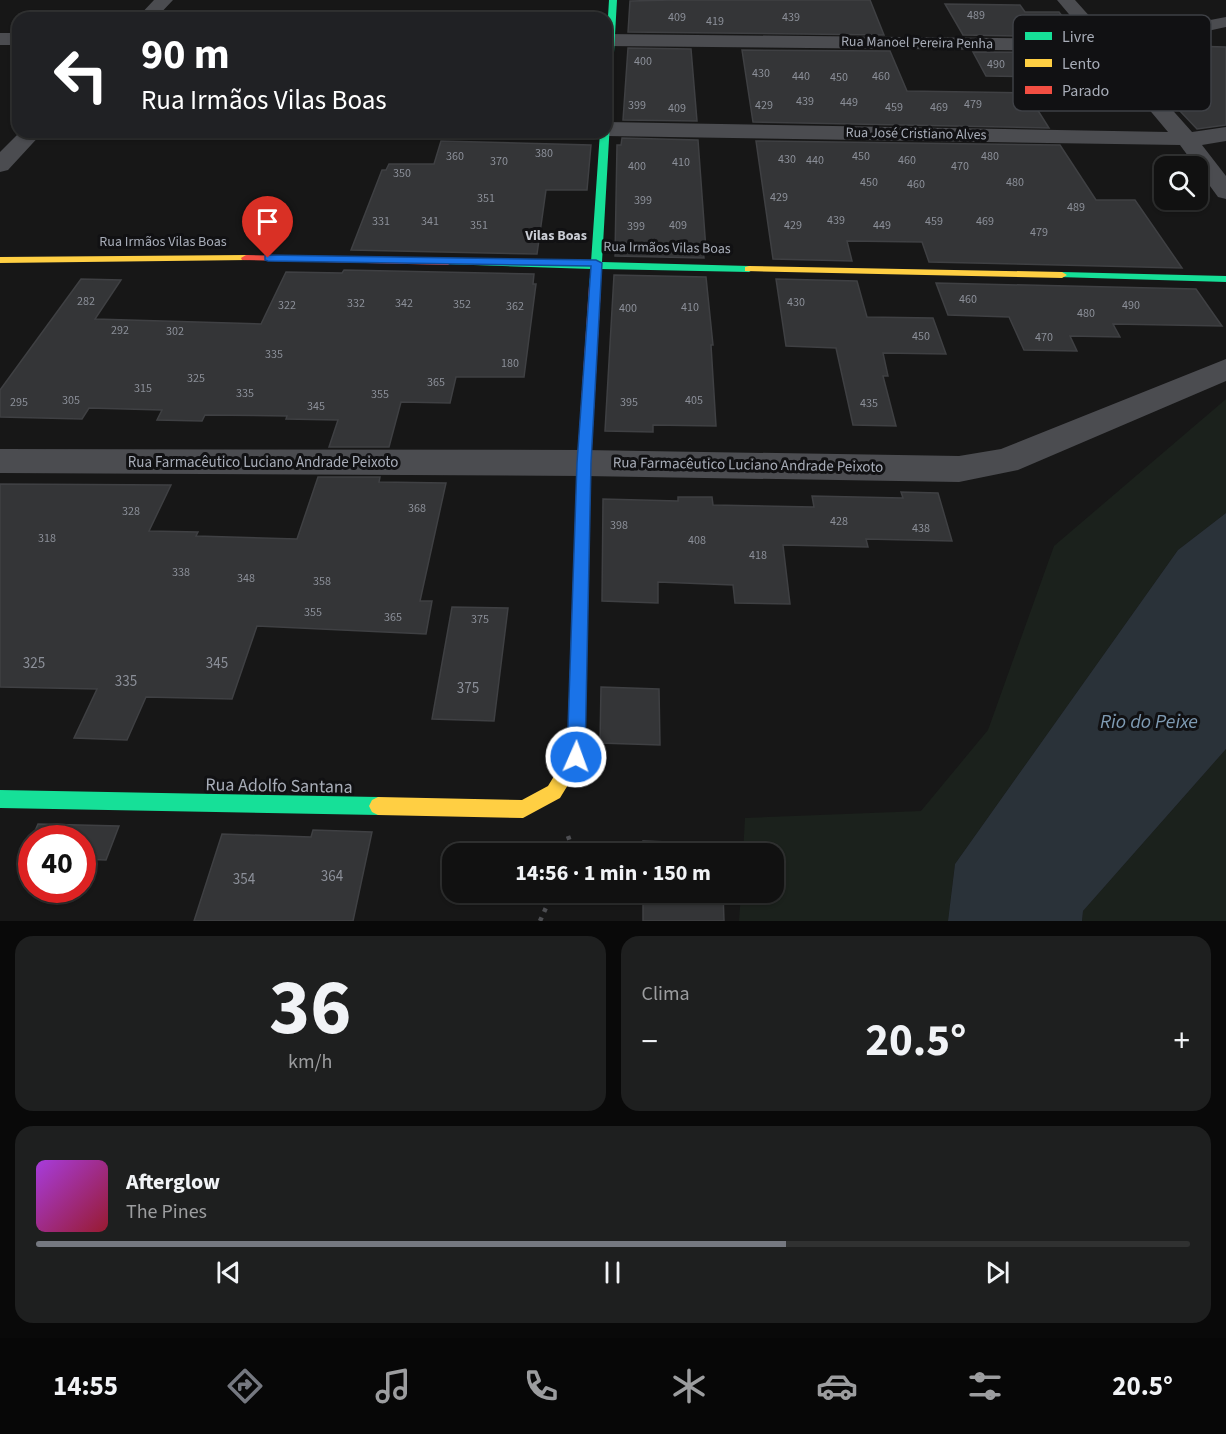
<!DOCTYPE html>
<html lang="pt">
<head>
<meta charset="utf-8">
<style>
	body { margin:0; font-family:"Source Sans 3",sans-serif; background:#1e1f1f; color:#f1f3f6; height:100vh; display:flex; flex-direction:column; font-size:22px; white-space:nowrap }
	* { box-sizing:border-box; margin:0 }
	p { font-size:20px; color:#9c9d9f }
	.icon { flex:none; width:33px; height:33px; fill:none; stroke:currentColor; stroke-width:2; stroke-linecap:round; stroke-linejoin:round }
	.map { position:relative; height:921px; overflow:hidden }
	.sheet { display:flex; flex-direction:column; gap:15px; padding:15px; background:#090909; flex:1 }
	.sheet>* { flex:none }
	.banner { position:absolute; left:12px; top:12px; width:600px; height:126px; border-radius:18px; box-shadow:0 2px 4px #0004,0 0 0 2px #303131; background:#202124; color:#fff; overflow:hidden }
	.tools { position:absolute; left:1154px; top:156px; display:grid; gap:12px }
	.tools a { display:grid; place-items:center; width:54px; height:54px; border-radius:12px; background:#111; box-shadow:0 2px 4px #0004,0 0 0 2px #303131; font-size:30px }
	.speed { position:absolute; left:18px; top:825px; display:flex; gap:12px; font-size:30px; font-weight:700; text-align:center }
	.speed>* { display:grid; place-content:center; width:78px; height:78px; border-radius:50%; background:#111; box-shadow:0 2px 4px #0004,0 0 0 2px #303131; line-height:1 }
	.speed .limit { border:9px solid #d22; background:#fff; color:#111 }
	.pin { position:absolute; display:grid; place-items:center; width:51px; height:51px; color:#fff; margin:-62px -26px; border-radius:50% 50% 50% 0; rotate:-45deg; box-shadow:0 0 6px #0007 }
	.pin .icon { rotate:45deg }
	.me { position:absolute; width:66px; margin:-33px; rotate:2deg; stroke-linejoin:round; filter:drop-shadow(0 0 4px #0008) }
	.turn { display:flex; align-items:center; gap:21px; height:126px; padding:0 30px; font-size:27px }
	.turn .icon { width:78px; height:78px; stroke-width:2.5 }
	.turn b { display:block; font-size:42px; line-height:51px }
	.big { font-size:45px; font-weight:700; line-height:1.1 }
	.sheet .tile { flex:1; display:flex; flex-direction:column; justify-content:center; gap:9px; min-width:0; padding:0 21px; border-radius:18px; background:#1e1f1f }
	.sheet .dial { align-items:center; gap:0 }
	.dial b { font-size:78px; line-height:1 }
	.song { display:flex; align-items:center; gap:18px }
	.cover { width:72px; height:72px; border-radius:9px; background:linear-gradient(135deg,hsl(280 70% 55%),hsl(350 70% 35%)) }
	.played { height:6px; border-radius:3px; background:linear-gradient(90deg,#757880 65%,#303131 65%) }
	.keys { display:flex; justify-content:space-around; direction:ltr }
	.heat { display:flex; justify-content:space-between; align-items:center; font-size:33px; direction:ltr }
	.sheet .tiles { flex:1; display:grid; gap:15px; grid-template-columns:1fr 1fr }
	.tile:last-child { grid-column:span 2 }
	.trip { position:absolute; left:442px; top:843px; width:342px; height:60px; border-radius:18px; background:#111; box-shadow:0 2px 4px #0004,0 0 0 2px #303131; font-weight:700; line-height:60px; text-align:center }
	.menu { display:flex; height:96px; justify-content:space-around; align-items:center; background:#070707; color:#9c9d9f }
	.menu .icon { width:42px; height:42px }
	.menu .active { color:#757880 }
	.menu b { font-size:27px; color:#f1f3f6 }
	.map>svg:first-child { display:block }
	.green { fill:#1b211c }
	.water { fill:#2a3239 }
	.building { fill:#343537; stroke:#3f4043; stroke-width:1.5 }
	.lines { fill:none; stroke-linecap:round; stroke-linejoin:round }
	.path { stroke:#4d4e52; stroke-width:4.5; stroke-dasharray:4 6; stroke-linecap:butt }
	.street { fill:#4b4c50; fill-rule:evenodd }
	.fast { fill:#16e098; fill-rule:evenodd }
	.slow { fill:#ffcf43; fill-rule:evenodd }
	.jam { fill:#f24e42; fill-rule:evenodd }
	.route { fill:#1a73e8; stroke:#114b97; stroke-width:1.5 }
	.labels { text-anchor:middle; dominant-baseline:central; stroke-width:6; stroke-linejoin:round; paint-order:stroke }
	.number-label { font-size:12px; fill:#8b8f98 }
	.far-street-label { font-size:14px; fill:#a8adb8; stroke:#111113 }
	.far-neighbourhood-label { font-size:14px; font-weight:bold; fill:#c9ccd4; stroke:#111113 }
	.street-label { font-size:15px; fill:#a8adb8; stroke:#111113 }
	.near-number-label { font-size:15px; fill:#8b8f98 }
	.near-street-label { font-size:18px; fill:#a8adb8; stroke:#111113 }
	.near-water-label { font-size:20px; font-style:italic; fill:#7f9bb3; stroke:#111113 }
	.key { fill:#111113; stroke:#3e4045; stroke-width:1.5 }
	.key-label { font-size:16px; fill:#a8adb8 }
</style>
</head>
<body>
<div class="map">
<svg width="1226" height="921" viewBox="0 0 1226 921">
	<rect width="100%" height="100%" fill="#171717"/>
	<!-- green -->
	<path class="green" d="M1226,399V513L1178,550L955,864L948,921H739L741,893L774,892V854L743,853L745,818L921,811L988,730L1054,546Z
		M1226,749V921H1082L1083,911Z"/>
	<!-- water -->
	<path class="water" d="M1226,513V749L1083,911L1082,921H948L955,864L1178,550Z"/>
	<!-- building -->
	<path class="building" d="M672,0H870L884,35L628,32L630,1Z
		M945,4L1020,5L1025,12H1059L1078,37L963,35Z
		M1154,45L1226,47V125L1197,129L1123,51Z
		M628,48L691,49L697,121L623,120Z
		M742,50L890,51L907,91L1027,93L1049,128L753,122Z
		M973,52L1099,53L1119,78L986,76Z
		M622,138L698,140L706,250H703L704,258L615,256L617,145H621Z
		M441,141L591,145L587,190H546L537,254L351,250L382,170H386L389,164H434Z
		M756,141L1060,145L1096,200H1135L1182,268L929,262L922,242L847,241L852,261L773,259Z
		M344,270L534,274L533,284H536L524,377H456L450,403L401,402L389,447H329L338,420L286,419L287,416L205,415L202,421L157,420L162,410L89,408L82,419L0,417V390L81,279L121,280L95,319L261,324L286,272L342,273Z
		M614,275L706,277L713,345H711L716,426L653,425V432L605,431Z
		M776,279L857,281L867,317L933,318L946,354L883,353L888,376H883L896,426L853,425L836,348L786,346Z
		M936,283L1196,289L1222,326L1113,324L1120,337L1070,336L1077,351L1024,350L1009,317L948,315Z
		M318,477H380L379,482L446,483L420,601H432L426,634L257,626L232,699L146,697L127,740L74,738L97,689L0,687V484L171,485L149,531L198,532L196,536L297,539Z
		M901,492L938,493L952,541L866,539L868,547L783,545L790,604L735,603L733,585L658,582V603L602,601L603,499L678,501V497H712L713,505L814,507L812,496L903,498Z
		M452,607L508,608L494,721L432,719Z
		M601,687L659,689L660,745L600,743Z
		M38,824L119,826L106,860L82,859V838H32Z
		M313,830L372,832L353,921H194L222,834L311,837Z
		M643,841L720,844L721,854H643Z
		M643,892H723L724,921H643Z"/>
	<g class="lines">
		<!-- path -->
		<path class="path" d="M568,836L573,850L571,854
			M540,921L553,892"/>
		<!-- street -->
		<path class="street" d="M154,0H173L156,18H137Z
			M1057,0H1075L1110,39L1226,17V27L1119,50L1192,132L1226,127V141L1202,145L1226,176V199L1218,197L1180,145L606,136L597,132H606V122L1168,132L1100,51L606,46V34L1090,39Z
			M0,33H18V45H0Z
			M20,132H43L8,170L0,172V152Z
			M1226,359V381L1018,470L959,482L584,476L0,473V449L584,450L959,456L1001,449Z"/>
		<!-- fast -->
		<path class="fast" d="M609,0H617L602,262L749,266L754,269L749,272L601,269V286L595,289L589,286L591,269L444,264L443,262L448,259L591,262L600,132H606V50Z
			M1062,272L1226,276V282L1058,277V273Z
			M0,790L378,797L384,800L387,806L384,812L378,815L0,808Z"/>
		<!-- slow -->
		<path class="slow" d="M246,255L251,258L250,260L0,263V257Z
			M749,266L1062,272L1067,275L1062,278L745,271V267Z
			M579,631L585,633L587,638L585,757L560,798L523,818L378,815L372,812L369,806L372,800L378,797L522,800L548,786L567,755L571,638L573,633Z"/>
		<!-- jam -->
		<path class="jam" d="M246,255L448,259L453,262L448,265L242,260L241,258Z
			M595,283L601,286L591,463L587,638L585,643L579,645L573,643L571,638L577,463L589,286Z"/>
	</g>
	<!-- route -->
	<path class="route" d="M265,255L596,260L602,263L591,463L585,757L582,763L576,766L570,763L567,757L577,463L591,266L268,261L265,260Z"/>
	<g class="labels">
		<!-- number labels -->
		<g class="number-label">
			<text x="976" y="15">489</text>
			<text x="677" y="17">409</text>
			<text x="791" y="17">439</text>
			<text x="715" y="21">419</text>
			<text x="643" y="61">400</text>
			<text x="996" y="64">490</text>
			<text x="761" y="73">430</text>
			<text x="801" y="76">440</text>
			<text x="881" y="76">460</text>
			<text x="839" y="77">450</text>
			<text x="805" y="101">439</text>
			<text x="849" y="102">449</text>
			<text x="973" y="104">479</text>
			<text x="637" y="105">399</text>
			<text x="764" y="105">429</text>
			<text x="894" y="107">459</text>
			<text x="939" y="107">469</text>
			<text x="677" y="108">409</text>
			<text x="544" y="153">380</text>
			<text x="455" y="156">360</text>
			<text x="861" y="156">450</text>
			<text x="990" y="156">480</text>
			<text x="787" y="159">430</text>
			<text x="815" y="160">440</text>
			<text x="907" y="160">460</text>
			<text x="499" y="161">370</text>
			<text x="681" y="162">410</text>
			<text x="637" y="166">400</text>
			<text x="960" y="166">470</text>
			<text x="402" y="173">350</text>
			<text x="869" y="182">450</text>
			<text x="1015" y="182">480</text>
			<text x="916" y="184">460</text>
			<text x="779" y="197">429</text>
			<text x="486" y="198">351</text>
			<text x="643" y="200">399</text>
			<text x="1076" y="207">489</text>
			<text x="836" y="220">439</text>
			<text x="381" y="221">331</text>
			<text x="430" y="221">341</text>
			<text x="934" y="221">459</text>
			<text x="985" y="221">469</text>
			<text x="479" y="225">351</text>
			<text x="678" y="225">409</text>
			<text x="793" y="225">429</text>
			<text x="882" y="225">449</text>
			<text x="636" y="226">399</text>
			<text x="1039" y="232">479</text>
			<text x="968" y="299">460</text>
			<text x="86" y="301">282</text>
			<text x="796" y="302">430</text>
			<text x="356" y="303">332</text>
			<text x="404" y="303">342</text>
			<text x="462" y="304">352</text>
			<text x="287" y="305">322</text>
			<text x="1131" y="305">490</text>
			<text x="515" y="306">362</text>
			<text x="690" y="307">410</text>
			<text x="628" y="308">400</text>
			<text x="1086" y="313">480</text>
			<text x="120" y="330">292</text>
			<text x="175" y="331">302</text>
			<text x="921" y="336">450</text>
			<text x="1044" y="337">470</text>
			<text x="274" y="354">335</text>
			<text x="510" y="363">180</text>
			<text x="196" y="378">325</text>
			<text x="436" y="382">365</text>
			<text x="143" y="388">315</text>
			<text x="245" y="393">335</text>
			<text x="380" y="394">355</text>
			<text x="71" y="400">305</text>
			<text x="694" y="400">405</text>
			<text x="19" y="402">295</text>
			<text x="629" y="402">395</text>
			<text x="869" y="403">435</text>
			<text x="316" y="406">345</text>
			<text x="417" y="508">368</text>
			<text x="131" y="511">328</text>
			<text x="839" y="521">428</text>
			<text x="619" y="525">398</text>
			<text x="921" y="528">438</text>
			<text x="47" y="538">318</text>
			<text x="697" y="540">408</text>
			<text x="758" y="555">418</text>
			<text x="181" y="572">338</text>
			<text x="246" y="578">348</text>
			<text x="322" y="581">358</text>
			<text x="313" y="612">355</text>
			<text x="393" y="617">365</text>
			<text x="480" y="619">375</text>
		</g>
		<!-- far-street labels -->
		<g class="far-street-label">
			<text transform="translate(917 43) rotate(1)">Rua Manoel Pereira Penha</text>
			<text transform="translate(916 134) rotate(1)">Rua José Cristiano Alves</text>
			<text x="163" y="242">Rua Irmãos Vilas Boas</text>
			<text transform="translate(667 248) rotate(1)">Rua Irmãos Vilas Boas</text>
		</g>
		<!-- far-neighbourhood labels -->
		<g class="far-neighbourhood-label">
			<text x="556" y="236">Vilas Boas</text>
		</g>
		<!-- street labels -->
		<g class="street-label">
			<text x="263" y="462">Rua Farmacêutico Luciano Andrade Peixoto</text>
			<text transform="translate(748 465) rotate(1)">Rua Farmacêutico Luciano Andrade Peixoto</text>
		</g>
		<!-- near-number labels -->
		<g class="near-number-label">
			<text x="34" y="663">325</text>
			<text x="217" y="663">345</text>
			<text x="126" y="681">335</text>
			<text x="468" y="688">375</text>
			<text x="332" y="876">364</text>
			<text x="244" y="879">354</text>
		</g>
		<!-- near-street labels -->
		<g class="near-street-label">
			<text transform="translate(279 786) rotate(1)">Rua Adolfo Santana</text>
		</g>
		<!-- near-water labels -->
		<g class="near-water-label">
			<text x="1149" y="722">Rio do Peixe</text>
		</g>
	</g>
	<!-- legend -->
	<rect x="1013" y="15" width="198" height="96" rx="9" class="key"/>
	<rect x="1025" y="32" width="27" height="8" fill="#16e098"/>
	<rect x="1025" y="59" width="27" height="8" fill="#ffcf43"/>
	<rect x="1025" y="86" width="27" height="8" fill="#f24e42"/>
	<g class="key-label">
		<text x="1062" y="42">Livre</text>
		<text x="1062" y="69">Lento</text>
		<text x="1062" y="96">Parado</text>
	</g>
</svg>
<div class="tools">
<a><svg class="icon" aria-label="search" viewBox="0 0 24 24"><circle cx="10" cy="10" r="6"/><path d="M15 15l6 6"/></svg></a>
</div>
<div class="speed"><div class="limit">40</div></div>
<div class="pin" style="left:268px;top:258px;background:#d93025"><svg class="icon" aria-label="arrive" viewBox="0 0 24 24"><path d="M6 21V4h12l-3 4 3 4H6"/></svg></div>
<svg class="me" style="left:576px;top:757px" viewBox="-20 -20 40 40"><circle r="17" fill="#1a73e8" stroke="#fff" stroke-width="3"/><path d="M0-11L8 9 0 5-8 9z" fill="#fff"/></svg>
<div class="trip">14:56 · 1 min · 150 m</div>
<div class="banner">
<div class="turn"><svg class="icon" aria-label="left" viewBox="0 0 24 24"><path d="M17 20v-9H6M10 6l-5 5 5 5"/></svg><div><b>90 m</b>Rua Irmãos Vilas Boas</div></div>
</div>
</div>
<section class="sheet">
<div class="tiles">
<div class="tile dial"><b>36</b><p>km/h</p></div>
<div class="tile"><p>Clima</p>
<div class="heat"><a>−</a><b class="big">20.5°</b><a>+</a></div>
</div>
<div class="tile">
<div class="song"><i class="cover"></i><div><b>Afterglow</b><p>The Pines</p></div></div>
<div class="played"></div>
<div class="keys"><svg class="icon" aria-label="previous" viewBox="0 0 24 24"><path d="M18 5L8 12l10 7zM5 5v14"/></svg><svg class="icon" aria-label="pause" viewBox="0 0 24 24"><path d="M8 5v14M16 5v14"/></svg><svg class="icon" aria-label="next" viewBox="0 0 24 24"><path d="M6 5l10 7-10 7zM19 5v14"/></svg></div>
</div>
</div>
</section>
<nav class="menu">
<b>14:55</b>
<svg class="icon active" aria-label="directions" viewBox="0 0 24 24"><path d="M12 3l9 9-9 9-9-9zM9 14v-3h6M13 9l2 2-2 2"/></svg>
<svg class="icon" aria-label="music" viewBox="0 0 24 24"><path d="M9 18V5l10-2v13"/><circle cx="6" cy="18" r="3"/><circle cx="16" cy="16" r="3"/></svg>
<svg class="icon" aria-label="phone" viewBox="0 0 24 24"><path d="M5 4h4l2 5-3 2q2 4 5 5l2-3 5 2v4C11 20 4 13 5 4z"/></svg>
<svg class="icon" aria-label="climate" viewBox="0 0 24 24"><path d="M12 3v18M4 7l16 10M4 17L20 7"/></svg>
<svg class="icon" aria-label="car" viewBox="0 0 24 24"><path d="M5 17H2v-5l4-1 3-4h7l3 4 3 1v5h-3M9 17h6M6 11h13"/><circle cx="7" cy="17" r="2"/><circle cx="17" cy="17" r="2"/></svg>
<svg class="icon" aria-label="filters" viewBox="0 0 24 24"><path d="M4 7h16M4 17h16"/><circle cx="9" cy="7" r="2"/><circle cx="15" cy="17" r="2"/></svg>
<b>20.5°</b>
</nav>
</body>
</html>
